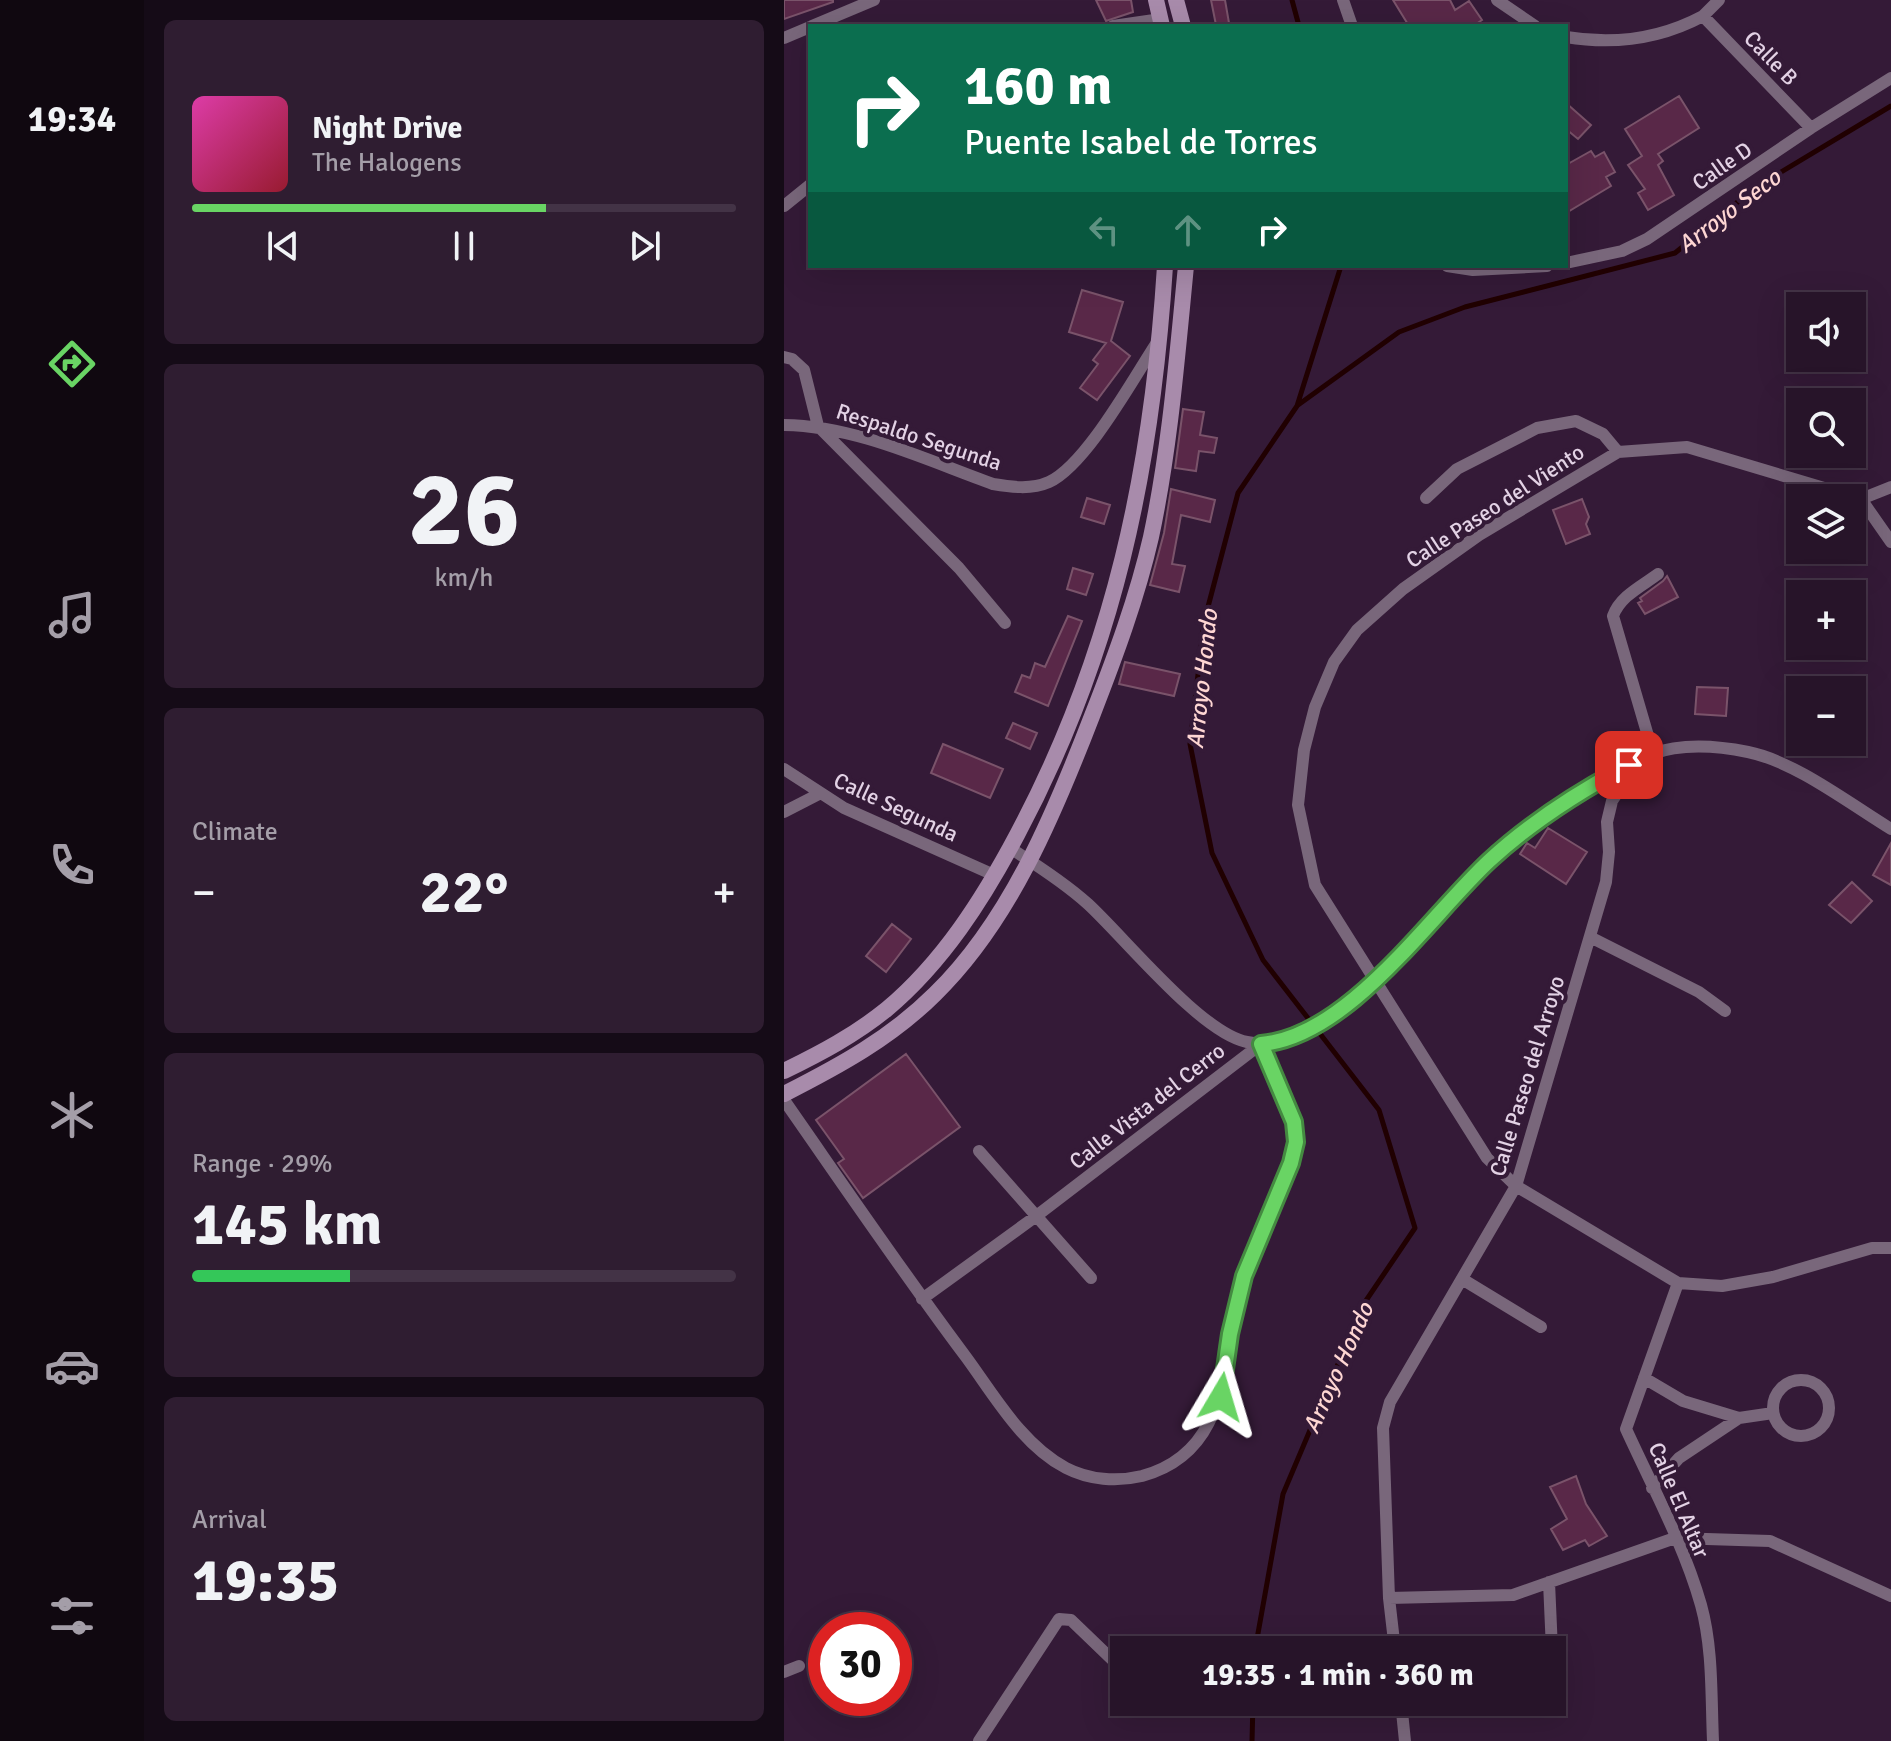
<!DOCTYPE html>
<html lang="en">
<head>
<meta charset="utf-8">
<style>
	body { margin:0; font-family:Signika,sans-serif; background:#2f1d31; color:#f1f3f6; height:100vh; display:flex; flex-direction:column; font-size:30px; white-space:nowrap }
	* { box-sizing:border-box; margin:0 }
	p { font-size:26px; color:#a49ea8 }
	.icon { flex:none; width:44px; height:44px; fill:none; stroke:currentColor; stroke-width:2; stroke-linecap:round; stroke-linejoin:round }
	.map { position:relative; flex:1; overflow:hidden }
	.side { display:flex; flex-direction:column; gap:20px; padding:20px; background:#150b17; width:640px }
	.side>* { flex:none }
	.top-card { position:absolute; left:24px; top:24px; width:760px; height:244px; border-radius:0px; box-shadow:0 8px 32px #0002,0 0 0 2px #433346; background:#0b6e4f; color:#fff; overflow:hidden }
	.tools { position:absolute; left:1002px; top:292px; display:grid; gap:16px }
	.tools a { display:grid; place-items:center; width:80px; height:80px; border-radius:0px; background:#271429; box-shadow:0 8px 32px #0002,0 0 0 2px #433346; font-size:40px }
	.speed { position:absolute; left:24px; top:1612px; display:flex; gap:16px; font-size:40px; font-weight:700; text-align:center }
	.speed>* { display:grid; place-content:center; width:104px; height:104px; border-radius:50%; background:#271429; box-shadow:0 8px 32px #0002,0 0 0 2px #433346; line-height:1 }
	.speed .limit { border:12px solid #d22; background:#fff; color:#111 }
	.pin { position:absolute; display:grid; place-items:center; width:68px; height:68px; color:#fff; margin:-34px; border-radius:16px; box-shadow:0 4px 12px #0006 }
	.me { position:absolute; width:88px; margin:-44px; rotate:7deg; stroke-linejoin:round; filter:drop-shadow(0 0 6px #0008) }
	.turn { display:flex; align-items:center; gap:28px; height:168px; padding:0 24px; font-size:36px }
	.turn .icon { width:104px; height:104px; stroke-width:2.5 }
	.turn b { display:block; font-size:56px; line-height:68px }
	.lanes { display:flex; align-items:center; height:76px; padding:0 24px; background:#0003; justify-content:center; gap:40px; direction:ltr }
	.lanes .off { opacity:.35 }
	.big { font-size:60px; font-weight:700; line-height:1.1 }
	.side .widget { flex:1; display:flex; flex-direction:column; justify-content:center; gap:12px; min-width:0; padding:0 28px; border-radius:12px; background:#2f1d31 }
	.side .dial { align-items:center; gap:0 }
	.dial b { font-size:104px; line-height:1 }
	.song { display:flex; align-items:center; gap:24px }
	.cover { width:96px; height:96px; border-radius:12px; background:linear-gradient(135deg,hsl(320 70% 55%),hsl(350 70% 35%)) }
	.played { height:8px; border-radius:4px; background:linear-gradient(90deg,#69d464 65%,#433346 65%) }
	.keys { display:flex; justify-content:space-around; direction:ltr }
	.heat { display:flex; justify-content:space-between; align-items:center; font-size:44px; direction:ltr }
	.charge { height:12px; border-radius:6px; background:linear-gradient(90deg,#34c759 29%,#433346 0) }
	.trip { position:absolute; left:326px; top:1636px; width:456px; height:80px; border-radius:0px; background:#271429; box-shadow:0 8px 32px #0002,0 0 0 2px #433346; font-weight:700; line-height:80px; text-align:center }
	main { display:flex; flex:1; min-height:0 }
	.dock { display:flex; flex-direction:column; width:144px; justify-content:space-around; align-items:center; background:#100810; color:#a49ea8 }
	.dock .icon { width:56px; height:56px }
	.dock .on { color:#69d464 }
	.dock b { font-size:36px; color:#f1f3f6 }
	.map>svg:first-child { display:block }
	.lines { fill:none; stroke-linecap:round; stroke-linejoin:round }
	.stream { stroke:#200001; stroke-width:5 }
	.building { fill:#592848; stroke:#7a536a; stroke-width:2 }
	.minor { stroke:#79677b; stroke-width:12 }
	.secondary { stroke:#a88bab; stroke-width:16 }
	.route-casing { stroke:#448a41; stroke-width:20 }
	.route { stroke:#69d464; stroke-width:14 }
	.labels { text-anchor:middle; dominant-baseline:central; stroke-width:8; stroke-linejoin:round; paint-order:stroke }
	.street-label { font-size:22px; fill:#e3d2e5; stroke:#341a37 }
	.water-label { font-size:24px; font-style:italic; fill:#fed6d3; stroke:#341a37 }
</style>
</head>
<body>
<main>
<nav class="dock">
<b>19:34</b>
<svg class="icon on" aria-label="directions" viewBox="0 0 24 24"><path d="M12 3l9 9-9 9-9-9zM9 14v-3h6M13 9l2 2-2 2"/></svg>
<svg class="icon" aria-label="music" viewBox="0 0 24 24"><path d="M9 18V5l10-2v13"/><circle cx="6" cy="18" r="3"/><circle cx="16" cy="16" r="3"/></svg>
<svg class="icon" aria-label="phone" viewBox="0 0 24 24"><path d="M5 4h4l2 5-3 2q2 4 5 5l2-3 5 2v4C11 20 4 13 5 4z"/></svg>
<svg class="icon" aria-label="climate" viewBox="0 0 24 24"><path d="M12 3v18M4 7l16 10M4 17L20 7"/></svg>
<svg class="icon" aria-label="car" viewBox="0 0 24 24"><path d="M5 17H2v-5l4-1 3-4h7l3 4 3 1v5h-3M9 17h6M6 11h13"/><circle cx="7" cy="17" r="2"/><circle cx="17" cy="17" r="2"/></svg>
<svg class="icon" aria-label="filters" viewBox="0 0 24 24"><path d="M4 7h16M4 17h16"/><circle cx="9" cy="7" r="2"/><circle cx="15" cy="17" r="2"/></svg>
</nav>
<section class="side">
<div class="widget">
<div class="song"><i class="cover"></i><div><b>Night Drive</b><p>The Halogens</p></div></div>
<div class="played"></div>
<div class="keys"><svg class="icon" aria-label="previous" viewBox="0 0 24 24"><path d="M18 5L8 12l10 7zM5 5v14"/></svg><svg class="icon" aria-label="pause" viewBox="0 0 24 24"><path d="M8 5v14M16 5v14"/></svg><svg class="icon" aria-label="next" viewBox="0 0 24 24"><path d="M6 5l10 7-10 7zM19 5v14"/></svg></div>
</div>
<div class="widget dial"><b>26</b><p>km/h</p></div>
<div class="widget"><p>Climate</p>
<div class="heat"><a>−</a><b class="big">22°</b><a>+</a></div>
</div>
<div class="widget"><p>Range · 29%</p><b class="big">145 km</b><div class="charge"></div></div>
<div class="widget"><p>Arrival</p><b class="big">19:35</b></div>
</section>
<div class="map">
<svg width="1107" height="1741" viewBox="0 0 1107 1741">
	<rect width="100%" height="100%" fill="#341a37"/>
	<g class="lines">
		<!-- stream -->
		<path class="stream" d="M508,0L515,26
			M514,405L615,332L681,307L891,253L972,187L1107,106
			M471,1650L499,1494L579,1305L631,1228L595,1110L479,960L428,853L406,744L420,622L454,493L513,406L557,266
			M468,1741L469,1702"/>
	</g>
	<!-- building -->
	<path class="building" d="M0,0H49V2L0,19Z
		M312,0H347L349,12L322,21Z
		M427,0H441L445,23L432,25Z
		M609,0H666L671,10L685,1L698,20L689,26H625Z
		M895,96L915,128L874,154L879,161L874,165L890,195L864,210L854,193L861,189L844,165L858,156L841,129Z
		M782,103L807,125L794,139L782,129Z
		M807,151L811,157L820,152L831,172L822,177L827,186L782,213V165Z
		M298,290L339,302L327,341L346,356L313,400L296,388L314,364L309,360L322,343L285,332Z
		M399,409L420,412L416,435L433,438L430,453L415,451L412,471L391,468Z
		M387,489L431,500L426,522L397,515L388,564L401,566L395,592L366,585L380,533Z
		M303,498L326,505L320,524L297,517Z
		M798,499L805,517L802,524L806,534L782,544L769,510Z
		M289,568L309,574L302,595L283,589Z
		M883,576L894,597L861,614L854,603L858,601L856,598L879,581Z
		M284,616L298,621L264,706L231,692L238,675L246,678L251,663L261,667Z
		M341,662L396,674L390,696L335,684Z
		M913,687L944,688L942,716L911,714Z
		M229,723L253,733L246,749L222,738Z
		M159,744L219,769L206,798L147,773Z
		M764,828L803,852L782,884L736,854L743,843L751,848Z
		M1107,843V885L1089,875Z
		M1068,882L1088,901L1067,923L1045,905Z
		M108,924L127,939L102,972L82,956Z
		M122,1054L176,1127L79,1198L54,1163L60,1159L32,1120Z
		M792,1476L802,1504L823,1536L805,1546L801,1540L779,1550L767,1529L783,1519L766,1487Z"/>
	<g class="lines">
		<!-- minor -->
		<path class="minor" d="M559,0L568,26
			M713,0L751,26
			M919,16L935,0
			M28,26L90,0
			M329,26L377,19
			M782,37C830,45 876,39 919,16L1027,128
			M0,38L26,27
			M0,206L26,185
			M782,263L838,251L863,239L1027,128L1107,78
			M663,266L689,270L763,266
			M0,357L8,359L20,370L34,426L175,568L221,623
			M0,425C72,426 142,460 209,484C227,487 247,490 265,482C302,465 349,379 372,344
			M1107,487L1077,499L1107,542
			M642,498L673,469L753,428L792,421L819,434L834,452
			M1077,499L903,447L834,452L695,535L619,589L573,630L550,662L531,707L520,750L514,805L531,885L703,1158L732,1186L894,1283L938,1286L989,1277L1088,1248H1107
			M0,769L60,808L210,875
			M0,812L35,794
			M226,848C253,865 281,883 304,904C341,938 417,1033 463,1042C547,1060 651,909 707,860C749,823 816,773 868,754C898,743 934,746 964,752C1010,761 1066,804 1107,829
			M806,937L915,992L941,1011
			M0,1100C60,1186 119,1273 182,1357C210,1395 238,1445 282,1468C305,1480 333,1482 358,1476C453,1450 436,1350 461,1275C470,1247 483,1219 495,1191C501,1175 511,1157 511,1140C512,1107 490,1073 477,1044
			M195,1151L307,1278
			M678,1279L757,1327
			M894,1283L842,1429C868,1486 900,1545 917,1605C929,1648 927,1697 929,1741
			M138,1299L251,1217L477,1044
			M860,1378L899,1401L955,1418
			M989 1408a28 28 0 1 1 56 0a28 28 0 1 1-56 0Z
			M868,1488L895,1458L955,1418L989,1413
			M765,1582L768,1650
			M605,1598L729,1595L891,1538L986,1541L1107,1596
			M611,1650L605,1598L599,1428L606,1402L732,1186L822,882L825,852L823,822L828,801L838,786L869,753L829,616C836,596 858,586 874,574
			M768,1655L770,1695
			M0,1672L15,1666
			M617,1702L621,1741
			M195,1741L275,1619L287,1620L340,1671"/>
		<!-- secondary -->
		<path class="secondary" d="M372,0L378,26
			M392,0L399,26
			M0,1071C37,1053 71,1035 103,1009C159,962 199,899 233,835C330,653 368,470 381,266
			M0,1094C55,1066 107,1038 151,994C226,921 271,812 308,716C331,657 353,598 367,537C386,448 393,357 402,266"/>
	</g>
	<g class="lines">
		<defs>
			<path id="route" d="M437,1397L446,1334L460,1276L507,1163L512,1142L510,1122L477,1044C564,1037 645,917 705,861C746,823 796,791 845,765"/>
		</defs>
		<!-- route casing -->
		<use href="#route" class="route-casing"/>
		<!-- route -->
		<use href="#route" class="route"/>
	</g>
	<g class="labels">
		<!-- street labels -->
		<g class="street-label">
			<text transform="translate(987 58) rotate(46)">Calle B</text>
			<text transform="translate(938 166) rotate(-35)">Calle D</text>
			<text transform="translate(135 437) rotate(18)">Respaldo Segunda</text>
			<text transform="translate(711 506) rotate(-33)">Calle Paseo del Viento</text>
			<text transform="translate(112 807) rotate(25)">Calle Segunda</text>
			<text transform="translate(743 1076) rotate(-73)">Calle Paseo del Arroyo</text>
			<text transform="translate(363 1106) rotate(-38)">Calle Vista del Cerro</text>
			<text transform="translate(895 1500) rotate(67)">Calle El Altar</text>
		</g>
		<!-- water labels -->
		<g class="water-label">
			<text transform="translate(945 211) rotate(-37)">Arroyo Seco</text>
			<text transform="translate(418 679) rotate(-84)">Arroyo Hondo</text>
			<text transform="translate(554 1368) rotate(-66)">Arroyo Hondo</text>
		</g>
	</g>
</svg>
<div class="tools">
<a><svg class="icon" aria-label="sound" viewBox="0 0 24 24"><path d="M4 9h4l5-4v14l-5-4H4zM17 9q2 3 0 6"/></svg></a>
<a><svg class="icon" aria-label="search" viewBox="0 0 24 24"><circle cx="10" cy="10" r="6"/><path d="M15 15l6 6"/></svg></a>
<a><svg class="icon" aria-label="layers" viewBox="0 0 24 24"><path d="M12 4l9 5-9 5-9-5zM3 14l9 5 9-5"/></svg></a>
<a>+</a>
<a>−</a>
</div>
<div class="speed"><div class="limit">30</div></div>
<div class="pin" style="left:845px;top:765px;background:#d93025"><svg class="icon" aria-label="arrive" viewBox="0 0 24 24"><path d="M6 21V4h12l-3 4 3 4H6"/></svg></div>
<svg class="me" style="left:437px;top:1397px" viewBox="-20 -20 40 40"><path d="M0-17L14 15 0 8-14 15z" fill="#69d464" stroke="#fff" stroke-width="4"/></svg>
<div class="trip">19:35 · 1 min · 360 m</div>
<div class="top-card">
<div class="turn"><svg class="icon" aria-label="right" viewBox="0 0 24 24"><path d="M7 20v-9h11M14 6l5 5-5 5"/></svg><div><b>160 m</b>Puente Isabel de Torres</div></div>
<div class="lanes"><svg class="icon off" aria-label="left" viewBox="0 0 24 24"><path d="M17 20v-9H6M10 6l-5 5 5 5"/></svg><svg class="icon off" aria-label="ahead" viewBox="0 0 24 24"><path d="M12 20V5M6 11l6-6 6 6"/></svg><svg class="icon" aria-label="right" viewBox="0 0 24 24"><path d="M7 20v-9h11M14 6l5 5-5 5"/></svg></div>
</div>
</div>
</main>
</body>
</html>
